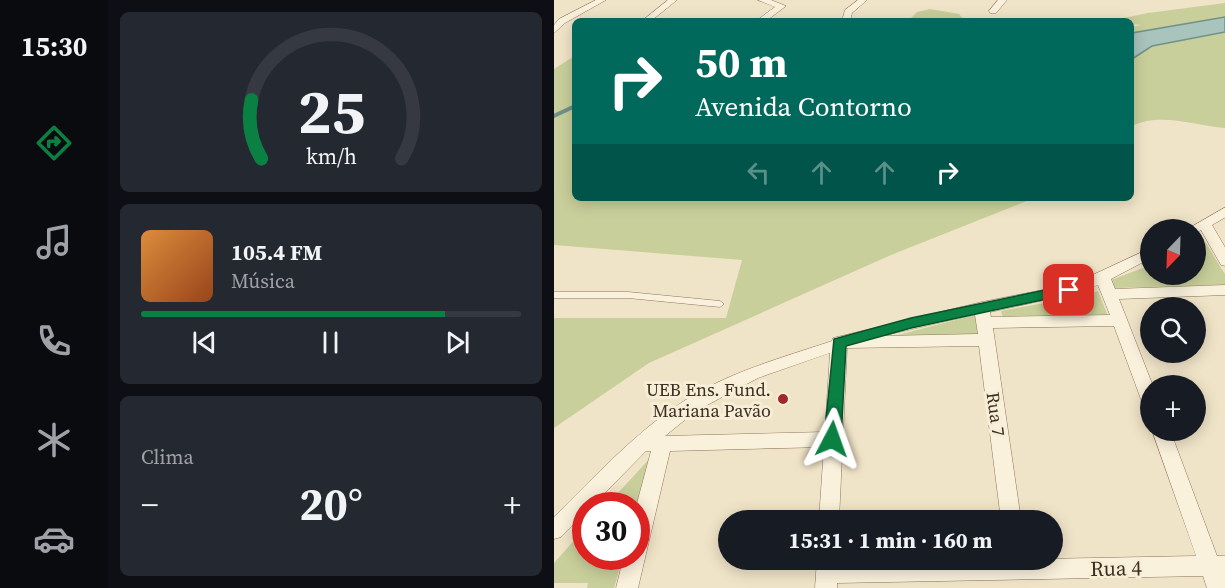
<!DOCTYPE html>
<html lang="pt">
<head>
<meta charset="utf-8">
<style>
	body { margin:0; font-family:"Source Serif 4",serif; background:#242831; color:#f1f3f6; height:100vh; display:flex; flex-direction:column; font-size:22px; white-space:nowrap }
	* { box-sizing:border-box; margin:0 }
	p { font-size:20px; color:#9ea1a6 }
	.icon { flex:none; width:33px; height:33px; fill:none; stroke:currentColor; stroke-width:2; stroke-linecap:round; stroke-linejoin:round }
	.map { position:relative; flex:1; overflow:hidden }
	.drawer { display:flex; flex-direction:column; gap:12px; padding:12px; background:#0d0f14; width:446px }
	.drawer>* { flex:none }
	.guide { position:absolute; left:18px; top:18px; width:562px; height:183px; border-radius:9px; box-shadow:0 3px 15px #0003; background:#00695c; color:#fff; overflow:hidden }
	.needle { width:39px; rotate:203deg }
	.buttons { position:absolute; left:586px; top:219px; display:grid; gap:12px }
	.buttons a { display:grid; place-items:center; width:66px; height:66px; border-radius:50%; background:#171b24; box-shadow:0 3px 15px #0003; font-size:30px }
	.speed { position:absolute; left:18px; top:492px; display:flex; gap:12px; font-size:30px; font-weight:700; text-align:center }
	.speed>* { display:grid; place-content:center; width:78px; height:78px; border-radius:50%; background:#171b24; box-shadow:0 3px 15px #0003; line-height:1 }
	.speed .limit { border:9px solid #d22; background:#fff; color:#111 }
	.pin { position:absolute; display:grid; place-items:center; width:51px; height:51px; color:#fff; margin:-26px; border-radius:12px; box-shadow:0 3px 9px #0006 }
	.me { position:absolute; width:66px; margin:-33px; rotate:4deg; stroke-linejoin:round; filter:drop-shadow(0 0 4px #0008) }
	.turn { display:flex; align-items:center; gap:21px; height:126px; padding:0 24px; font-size:27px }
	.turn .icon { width:78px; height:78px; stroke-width:2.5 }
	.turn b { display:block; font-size:42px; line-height:51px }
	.lanes { display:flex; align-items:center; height:57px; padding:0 24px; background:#0003; justify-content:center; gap:30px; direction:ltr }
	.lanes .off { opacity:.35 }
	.big { font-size:45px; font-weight:700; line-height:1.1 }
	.drawer .card { flex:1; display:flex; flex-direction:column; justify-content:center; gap:9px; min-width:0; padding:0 21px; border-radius:9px; background:#242831 }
	.drawer .dial { align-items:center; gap:0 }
	.dial svg { height:156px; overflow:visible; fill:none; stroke:#363941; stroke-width:7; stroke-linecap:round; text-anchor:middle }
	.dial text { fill:#f1f3f6; stroke:none }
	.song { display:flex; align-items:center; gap:18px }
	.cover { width:72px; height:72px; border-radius:9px; background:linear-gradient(135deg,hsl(30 70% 55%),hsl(20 70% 35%)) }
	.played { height:6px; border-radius:3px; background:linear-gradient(90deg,#0b8043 80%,#363941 80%) }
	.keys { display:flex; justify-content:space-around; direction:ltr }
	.heat { display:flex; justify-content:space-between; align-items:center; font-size:33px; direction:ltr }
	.trip { position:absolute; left:164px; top:510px; width:345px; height:60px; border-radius:30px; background:#171b24; box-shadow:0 3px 15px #0003; font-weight:700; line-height:60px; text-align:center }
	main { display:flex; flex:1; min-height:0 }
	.dock { display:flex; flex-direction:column; width:108px; justify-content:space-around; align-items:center; background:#090b0e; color:#9ea1a6 }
	.dock .icon { width:42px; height:42px }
	.dock .on { color:#0b8043 }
	.dock b { font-size:27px; color:#f1f3f6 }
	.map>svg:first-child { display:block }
	.green { fill:#c9cf9b }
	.water { fill:#a9c4bc; stroke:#6f938a; stroke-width:1.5 }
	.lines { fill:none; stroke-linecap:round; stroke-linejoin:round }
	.stream { stroke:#6f938a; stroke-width:4 }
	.lane-casing { stroke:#8d765c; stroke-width:1 }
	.street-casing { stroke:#8d765c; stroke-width:1 }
	.lane { fill:#faf1dc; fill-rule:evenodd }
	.street { fill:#faf1dc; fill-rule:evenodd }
	.route { fill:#0b8043; stroke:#07532c; stroke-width:1.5 }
	.poi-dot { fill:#9e2a2b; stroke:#f7eed8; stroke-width:2 }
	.labels { text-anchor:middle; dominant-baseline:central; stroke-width:6; stroke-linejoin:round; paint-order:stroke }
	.poi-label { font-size:18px; fill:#3d2e20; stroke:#f7eed8; text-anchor:end }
	.street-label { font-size:18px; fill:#3d2e20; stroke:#f7eed8 }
	.near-street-label { font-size:21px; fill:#3d2e20; stroke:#f7eed8 }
</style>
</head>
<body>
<main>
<nav class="dock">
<b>15:30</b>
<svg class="icon on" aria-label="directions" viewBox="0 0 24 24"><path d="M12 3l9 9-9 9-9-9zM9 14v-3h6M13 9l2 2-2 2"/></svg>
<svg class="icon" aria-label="music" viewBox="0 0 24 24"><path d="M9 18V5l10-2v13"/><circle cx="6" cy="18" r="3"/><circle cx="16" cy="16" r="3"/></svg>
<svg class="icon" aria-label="phone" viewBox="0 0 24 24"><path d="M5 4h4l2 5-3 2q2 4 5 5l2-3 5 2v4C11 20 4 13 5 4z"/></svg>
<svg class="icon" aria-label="climate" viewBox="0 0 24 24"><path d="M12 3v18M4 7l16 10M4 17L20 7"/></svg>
<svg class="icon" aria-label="car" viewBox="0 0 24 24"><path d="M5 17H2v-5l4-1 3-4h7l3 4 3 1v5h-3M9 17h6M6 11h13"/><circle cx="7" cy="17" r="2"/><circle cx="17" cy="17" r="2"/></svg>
</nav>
<section class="drawer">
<div class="card dial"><svg viewBox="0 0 100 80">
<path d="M14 69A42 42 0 1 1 86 69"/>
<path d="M14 69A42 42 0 0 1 9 39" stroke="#0b8043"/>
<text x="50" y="56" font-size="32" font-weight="700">25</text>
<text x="50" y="72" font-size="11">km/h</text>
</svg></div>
<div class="card">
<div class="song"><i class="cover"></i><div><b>105.4 FM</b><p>Música</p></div></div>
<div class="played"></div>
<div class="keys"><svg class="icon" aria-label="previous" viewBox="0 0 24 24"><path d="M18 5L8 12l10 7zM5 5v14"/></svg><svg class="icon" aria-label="pause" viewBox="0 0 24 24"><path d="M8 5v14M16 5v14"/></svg><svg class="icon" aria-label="next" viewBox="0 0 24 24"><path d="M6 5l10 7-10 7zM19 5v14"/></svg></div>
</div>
<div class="card"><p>Clima</p>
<div class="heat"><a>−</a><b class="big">20°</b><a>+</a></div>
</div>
</section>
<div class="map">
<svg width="672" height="588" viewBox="0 0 672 588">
	<rect width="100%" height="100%" fill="#f0e4c8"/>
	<!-- green -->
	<path class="green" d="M671,3V17L578,33V27L587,25L578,24V21H555L594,13Z
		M376,9L405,14L411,21H354L363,12Z
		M671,32V128C640,126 608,112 578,126V59L598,46Z
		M19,57H21V198H480L337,255L95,363L0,428V318H172L188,260L0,245V69Z
		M647,235L672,276L671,285L560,288L557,280L597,265V274H642V239Z
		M544,291L554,316L449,318L447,311L528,296Z
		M421,315L424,335L332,338Z
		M98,456L82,506H52Z
		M31,528L32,556L69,557L60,588H33L34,583H0V563Z"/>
	<!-- water -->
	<path class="water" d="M671,17V32L598,46L578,59V33Z"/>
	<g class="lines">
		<!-- stream -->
		<path class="stream" d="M0,116L21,106"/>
		<defs>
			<path id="lane" d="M0,292H74L166,301L170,304L166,307L74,298H0Z"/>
			<path id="street" d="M42,0H52L11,23L0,33V25L5,19Z
				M114,0H123L97,21H88Z
				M204,0H217L232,6L212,21H202L221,7Z
				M304,0H313L298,13L296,21H288L291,10Z
				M444,0H453L442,13H436L435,11Z
				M672,207V217L658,225L672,249V266L667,265L647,230L642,233V230H632Z
				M597,248V258L557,279L561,289L672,285V295L565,299L599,386H597V409L591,407L588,402L560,326L439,328L467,520H447L425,346L293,348L285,520H265L270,447L116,451L84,588H62L70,556H82V507L97,451H92L38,506H32V512L7,537L0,539V517C41,477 81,432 130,401C175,372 227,358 278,341L279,338L428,302L519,284ZM544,285L556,315L437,317L436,312L523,293ZM421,315L424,334L328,336ZM276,353L271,432L111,436L142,411L204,378Z
				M598,430H616L663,556H672V588H653L649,576L283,583V588H261L263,560H283V563L642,556Z"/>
		</defs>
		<!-- lane casing -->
		<use href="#lane" class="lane-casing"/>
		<!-- street casing -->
		<use href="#street" class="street-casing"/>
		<!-- lane -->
		<use href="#lane" class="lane"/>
		<!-- street -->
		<use href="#street" class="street"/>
	</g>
	<!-- route -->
	<path class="route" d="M515,285L522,290L520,293L357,328L292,346L287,439L284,443L278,445L272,443L270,439L280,339L357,318Z"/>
	<!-- markers -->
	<circle class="poi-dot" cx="229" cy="399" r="6"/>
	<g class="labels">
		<!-- poi labels -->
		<g class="poi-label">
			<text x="217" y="389">UEB Ens. Fund.<tspan x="217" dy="21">Mariana Pavão</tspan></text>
		</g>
		<!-- street labels -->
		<g class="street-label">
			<text transform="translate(442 414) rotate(82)">Rua 7</text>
		</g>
		<!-- near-street labels -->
		<g class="near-street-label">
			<text transform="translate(562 568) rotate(-1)">Rua 4</text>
		</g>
	</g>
</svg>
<div class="buttons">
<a><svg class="needle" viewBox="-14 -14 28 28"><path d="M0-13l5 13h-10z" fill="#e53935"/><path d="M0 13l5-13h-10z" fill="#9ea1a6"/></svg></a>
<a><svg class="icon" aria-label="search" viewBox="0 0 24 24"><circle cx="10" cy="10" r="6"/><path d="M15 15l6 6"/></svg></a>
<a>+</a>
</div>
<div class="speed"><div class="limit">30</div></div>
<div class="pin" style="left:515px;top:290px;background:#d93025"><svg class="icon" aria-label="arrive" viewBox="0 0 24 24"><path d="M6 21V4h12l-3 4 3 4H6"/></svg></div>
<svg class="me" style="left:278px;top:439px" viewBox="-20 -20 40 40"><path d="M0-17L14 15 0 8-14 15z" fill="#0b8043" stroke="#fff" stroke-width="4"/></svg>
<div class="trip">15:31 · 1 min · 160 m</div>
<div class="guide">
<div class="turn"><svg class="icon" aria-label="right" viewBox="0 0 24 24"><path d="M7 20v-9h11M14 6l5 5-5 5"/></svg><div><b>50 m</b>Avenida Contorno</div></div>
<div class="lanes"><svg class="icon off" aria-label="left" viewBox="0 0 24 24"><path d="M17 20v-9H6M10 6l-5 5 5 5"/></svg><svg class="icon off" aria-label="ahead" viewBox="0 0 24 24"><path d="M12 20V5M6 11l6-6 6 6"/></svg><svg class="icon off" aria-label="ahead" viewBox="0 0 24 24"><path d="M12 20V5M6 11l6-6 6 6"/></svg><svg class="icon" aria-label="right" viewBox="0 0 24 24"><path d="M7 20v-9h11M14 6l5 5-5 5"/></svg></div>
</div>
</div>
</main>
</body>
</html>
